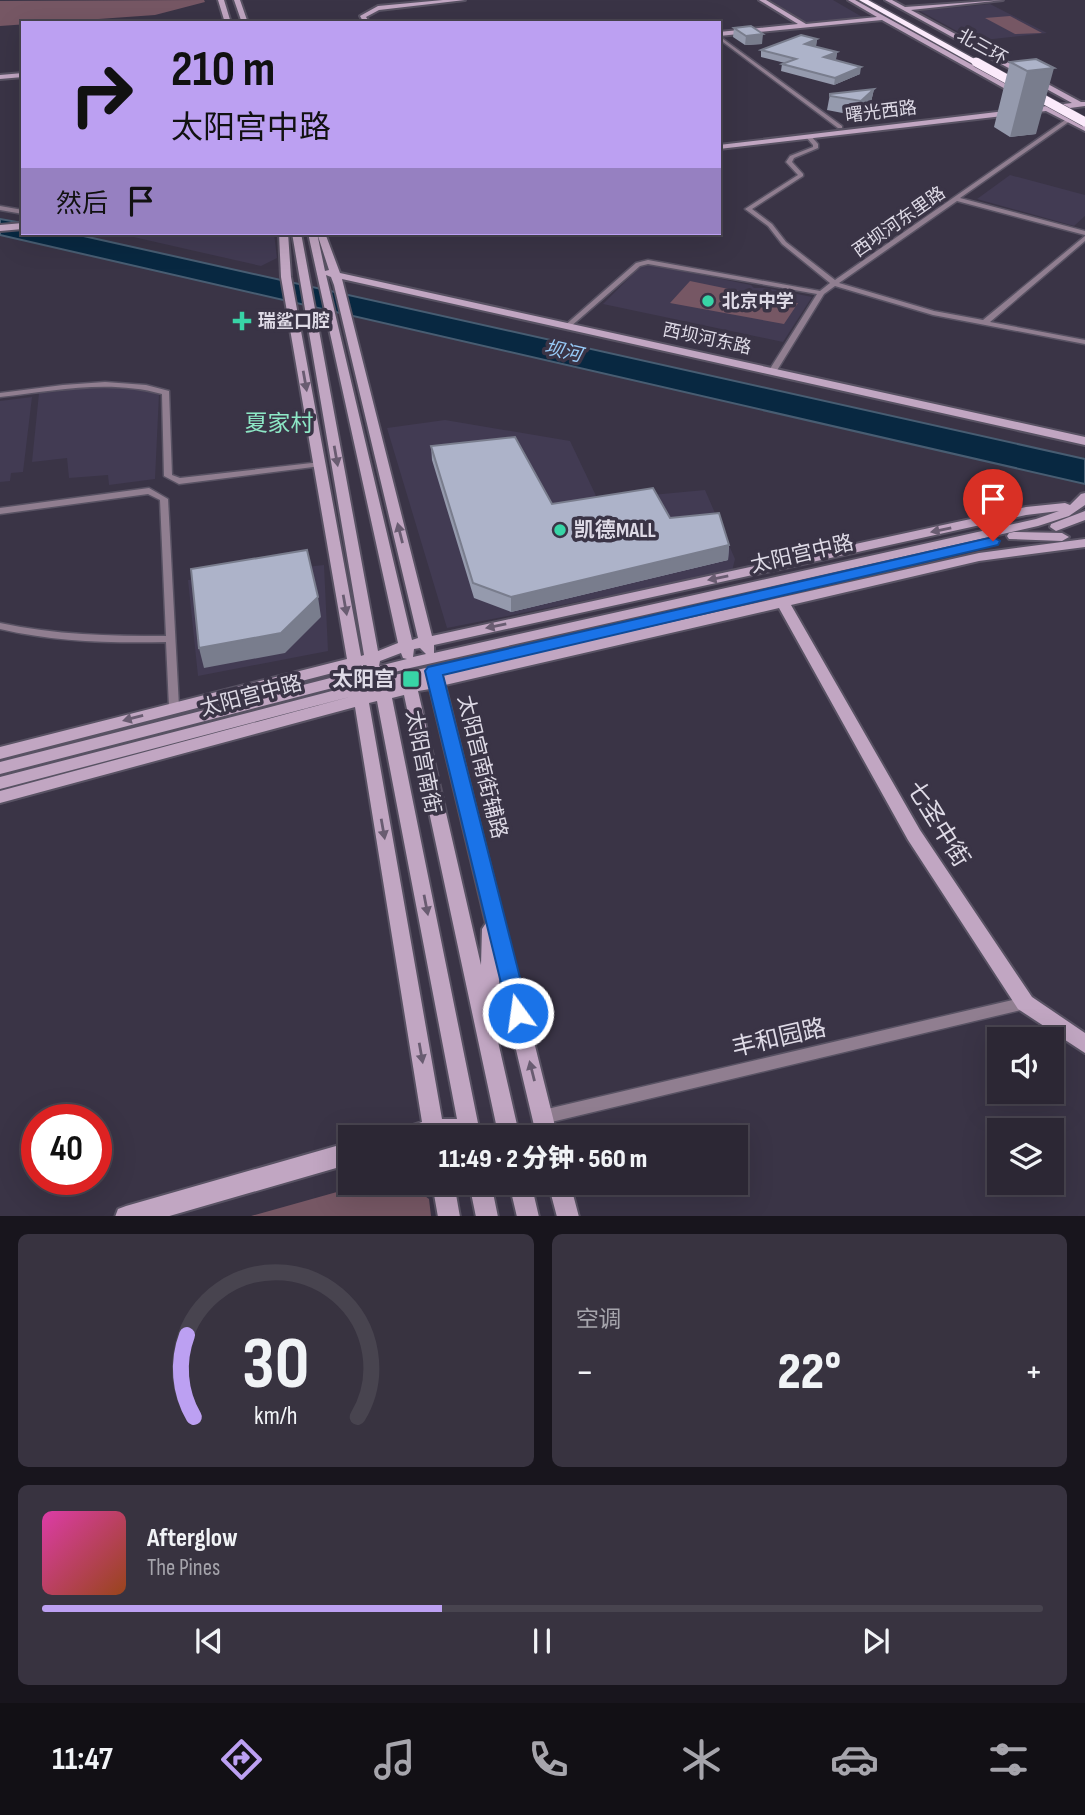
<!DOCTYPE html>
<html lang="zh">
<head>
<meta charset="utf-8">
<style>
	body { margin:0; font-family:"Sofia Sans Condensed","Noto Sans SC",sans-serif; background:#383340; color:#f1f3f6; height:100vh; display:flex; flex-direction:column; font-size:26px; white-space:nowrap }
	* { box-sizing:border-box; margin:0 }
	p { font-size:23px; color:#a6a5ac }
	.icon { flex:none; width:38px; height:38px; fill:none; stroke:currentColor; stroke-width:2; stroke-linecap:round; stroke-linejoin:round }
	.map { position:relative; height:1216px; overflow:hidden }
	.sheet { display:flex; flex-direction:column; gap:18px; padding:18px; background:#18151d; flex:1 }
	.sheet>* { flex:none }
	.guide { position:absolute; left:21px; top:21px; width:700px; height:214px; border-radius:0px; box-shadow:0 7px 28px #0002,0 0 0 2px #48444f; background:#bca0f2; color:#111; overflow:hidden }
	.fabs { position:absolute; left:987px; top:1027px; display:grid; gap:14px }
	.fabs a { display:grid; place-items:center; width:77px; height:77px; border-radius:0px; background:#2c2734; box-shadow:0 7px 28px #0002,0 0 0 2px #48444f; font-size:35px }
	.speed { position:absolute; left:21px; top:1104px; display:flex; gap:14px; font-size:35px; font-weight:700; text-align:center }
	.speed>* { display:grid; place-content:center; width:91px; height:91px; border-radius:50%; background:#2c2734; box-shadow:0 7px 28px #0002,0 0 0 2px #48444f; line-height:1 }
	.speed .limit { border:10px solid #d22; background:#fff; color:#111 }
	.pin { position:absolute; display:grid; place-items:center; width:60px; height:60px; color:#fff; margin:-72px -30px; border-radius:50% 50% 50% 0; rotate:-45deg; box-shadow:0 0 7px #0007 }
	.pin .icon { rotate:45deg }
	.me { position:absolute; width:77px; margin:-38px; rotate:346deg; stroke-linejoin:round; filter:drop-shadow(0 0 5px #0008) }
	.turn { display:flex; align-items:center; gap:24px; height:147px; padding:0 35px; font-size:32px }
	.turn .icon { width:91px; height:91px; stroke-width:2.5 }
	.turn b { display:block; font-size:49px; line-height:60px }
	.then { display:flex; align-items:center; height:66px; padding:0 35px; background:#0003; gap:14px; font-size:26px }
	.big { font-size:52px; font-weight:800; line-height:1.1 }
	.sheet .tile { flex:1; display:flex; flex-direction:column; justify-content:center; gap:10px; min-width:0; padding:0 24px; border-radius:10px; background:#383340 }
	.sheet .dial { align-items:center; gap:0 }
	.dial svg { height:182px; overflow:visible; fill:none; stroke:#48444f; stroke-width:7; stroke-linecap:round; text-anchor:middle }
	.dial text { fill:#f1f3f6; stroke:none }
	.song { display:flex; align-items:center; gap:21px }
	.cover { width:84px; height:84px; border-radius:10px; background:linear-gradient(135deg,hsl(320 70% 55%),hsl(20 70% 35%)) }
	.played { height:7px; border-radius:4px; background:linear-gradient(90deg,#bca0f2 40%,#48444f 40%) }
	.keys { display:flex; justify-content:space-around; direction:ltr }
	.heat { display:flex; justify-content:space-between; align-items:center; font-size:38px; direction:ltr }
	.sheet .tiles { flex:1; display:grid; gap:18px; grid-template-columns:1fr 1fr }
	.tile:last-child { grid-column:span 2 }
	.trip { position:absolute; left:338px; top:1125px; width:410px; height:70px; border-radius:0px; background:#2c2734; box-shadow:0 7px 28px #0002,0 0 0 2px #48444f; font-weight:800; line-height:70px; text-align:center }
	.tabs { display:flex; height:112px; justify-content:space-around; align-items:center; background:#121015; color:#a6a5ac }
	.tabs .icon { width:49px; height:49px }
	.tabs .current { color:#bca0f2 }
	.tabs b { font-size:32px; color:#f1f3f6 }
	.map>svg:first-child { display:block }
	.built { fill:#423b53 }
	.green { fill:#765764 }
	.water { fill:#082841; stroke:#485d72; stroke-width:2 }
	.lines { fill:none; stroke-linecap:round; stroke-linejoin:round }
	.street-casing { stroke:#585263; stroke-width:3 }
	.secondary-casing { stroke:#585263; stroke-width:4 }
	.highway-casing { stroke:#585263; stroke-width:3 }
	.street { fill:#907e90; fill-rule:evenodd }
	.secondary { fill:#c1a6c2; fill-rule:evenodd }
	.highway { fill:#fbeafb; fill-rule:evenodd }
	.highway-bridge-casing { stroke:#585263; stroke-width:10; stroke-linecap:butt }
	.highway-bridge { stroke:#fbeafb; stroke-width:9 }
	.wall { fill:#959aad }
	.shaded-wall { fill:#797d8d }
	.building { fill:#adb3c9; stroke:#797d8d; stroke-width:2 }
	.oneway { fill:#695c71 }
	.route { fill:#1a73e8; stroke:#114b97; stroke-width:2 }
	.poi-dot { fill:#38d4a6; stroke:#3a3446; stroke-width:2.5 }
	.labels { text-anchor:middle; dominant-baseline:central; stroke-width:7; stroke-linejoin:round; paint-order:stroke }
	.far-street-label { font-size:18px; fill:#dedae6; stroke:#3a3446 }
	.far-poi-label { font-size:18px; font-weight:bold; fill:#dedae6; stroke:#3a3446; text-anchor:start }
	.far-water-label { font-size:19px; font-style:italic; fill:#98cbf8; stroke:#3a3446 }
	.poi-label { font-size:21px; font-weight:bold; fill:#dedae6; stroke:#3a3446; text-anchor:start }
	.street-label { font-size:21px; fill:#dedae6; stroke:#3a3446 }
	.neighbourhood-label { font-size:23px; fill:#8de8c6; stroke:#3a3446 }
	.near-street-label { font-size:24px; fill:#dedae6; stroke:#3a3446 }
</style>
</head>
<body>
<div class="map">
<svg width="1085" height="1217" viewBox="0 0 1085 1217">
	<rect width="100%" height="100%" fill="#3a3446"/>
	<!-- built -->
	<path class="built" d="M770,0H833L864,18L808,23Z
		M990,4L1047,33L975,41L920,11Z
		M1010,175L1085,195V216L1074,226L977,199Z
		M116,233H274L277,258L261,266Z
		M648,264L751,285L754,288H767L812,297L783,342L603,304L641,266Z
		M103,386L144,388L159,394L155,479L109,485L108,475L69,478L67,458L32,462L39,393Z
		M32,397L23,472L11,473L10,481L0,482V401Z
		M445,420L570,441L598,500L705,490L735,559L732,571L447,628L387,428Z
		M324,565L328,651L198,676L188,580Z"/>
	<!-- green -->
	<path class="green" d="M204,0L205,2L155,15L0,26V1Z
		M1010,16L1042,33L1015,34L985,18Z
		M690,281L797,303H798L784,324L670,303Z
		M369,1183H407L429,1199L431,1216H251Z"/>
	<!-- water -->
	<path class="water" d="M0,219L23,223V233H70L1085,459V484L0,235Z"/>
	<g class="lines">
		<defs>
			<path id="street" d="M719,36L842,126V128H838L719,39Z
				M1068,118L1071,120L1070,121L960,198L1085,231V235L957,201L839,283L934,311L983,320L1085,236V241L990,322L1085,340V344L933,315L835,286L824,294L776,372L772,374L768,372L817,294L648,264L640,266L569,328L563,327L636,263L648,260L820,291L830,283L782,244L768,226L745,209L798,175L786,162L790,156L813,147V145L806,137L807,136H811L818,144V148L794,158L792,162L803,174V176L752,209L772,224L786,242L835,280Z
				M0,206L23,210V214L0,210Z
				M105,382L146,385L169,391L172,475L180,478L321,462L325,464L321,466L179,484L164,476L162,394C108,379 54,391 0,397V393L63,385Z
				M149,488L168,499L179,707L178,710H170L169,707L166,642C110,643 55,642 0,629V623C55,635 110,636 166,636L160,500L148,494L0,514V508Z
				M1025,997L1030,999L1032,1003L1030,1007L1025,1009L543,1124L538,1122L536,1117L538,1112L543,1110Z"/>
			<path id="secondary" d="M218,0H224L231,23H225Z
				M234,0H240L248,23H242Z
				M443,0H465L379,10L366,17L370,23H364L360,16L378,6Z
				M759,0H766L806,24L877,17L848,0H855L1025,94L1018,96L882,20L719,36V32L798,24Z
				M885,0H892L905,7L1003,0L911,10L1081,102H1085V106L1055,110L1085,126V131L1046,111L719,149V145L1072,103Z
				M23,73V77L0,79V75Z
				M23,223V229L0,231V225Z
				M279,233H288L291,277L361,656L364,655L292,233H301L378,651L398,643L308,233H325L340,273L1085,437V445L342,279L432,636L1026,507L1065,503L1070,505L1081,494L1085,493V505L1069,516L1038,526L410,668L0,774V762L350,673L348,669L0,759V747L347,659L281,277ZM317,233L329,270L325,271ZM326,275L331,277L334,285L418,638L412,640ZM1059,511L1036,519L434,653V645L1026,515ZM420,648L426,654L413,657L414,649ZM401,653L403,658L407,659L379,666L380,661ZM363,665H366L370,668L363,670Z
				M1085,511V520L1056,531L1050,527L1051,524Z
				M1014,532L1062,533L1069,537L1062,541L1009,539L1007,536L1009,533Z
				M1085,539V547L979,561L791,605L920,830L1032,997L1085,1033V1053L1018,1009L908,840L779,608L445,685L558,1138H537L499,978V1017L494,1024L520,1138H499L404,695L392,698L481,1138H393L396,1131L422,1122L355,707L0,803V791L353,696L0,789V777L382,678L882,563L889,567L887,570L441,674L979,553ZM430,689L486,923L482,929L481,965L418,691ZM377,701L457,1119H442L369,703Z
				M350,1142V1164L166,1217H115L118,1209L126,1206Z
				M432,1183H454L460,1217H438Z
				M469,1183H491L498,1217H476Z
				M509,1183H531L539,1217H517Z
				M548,1183H570L579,1217H557Z"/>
			<path id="highway" d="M859,0H868L980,62L973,64Z"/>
		</defs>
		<!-- street casing -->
		<use href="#street" class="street-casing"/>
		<!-- secondary casing -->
		<use href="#secondary" class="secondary-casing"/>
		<!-- highway casing -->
		<use href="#highway" class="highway-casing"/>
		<!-- street -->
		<use href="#street" class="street"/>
		<!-- secondary -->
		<use href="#secondary" class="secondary"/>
		<!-- highway -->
		<use href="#highway" class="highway"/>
		<defs>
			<path id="highway-bridge" d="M976,62L1085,122"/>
		</defs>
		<!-- highway-bridge casing -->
		<use href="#highway-bridge" class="highway-bridge-casing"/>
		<!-- highway-bridge -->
		<use href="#highway-bridge" class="highway-bridge"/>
	</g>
	<!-- wall -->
	<path class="wall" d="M734,28L762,44L745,45L733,37Z
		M817,39L816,46H814L837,52L836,59L834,60L860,74L834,85L781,71L782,64L785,63L761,57V50Z
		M1036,59V134L1010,137L994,127L1010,62Z
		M874,89L871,102L858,116L827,110L830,94Z
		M431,446L552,504L670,518L729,545L728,560L511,612L474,598L432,460Z"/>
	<!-- shaded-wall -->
	<path class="shaded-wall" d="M763,34L762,44L745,45L746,36Z
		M817,39L816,46L804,51L805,44Z
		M837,52L836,59L823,64L824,57Z
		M861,67L860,74L834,85L835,78Z
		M1054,68L1036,134L1010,137L1027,71Z
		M874,89L871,102L858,116L861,101Z
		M729,545L728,560L511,612V597Z
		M318,597L321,617L285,653L204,668L199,648Z"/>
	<!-- building -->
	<path class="building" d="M751,26L763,34L746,36L734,28Z
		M801,35L817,39L805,44L837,52L824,57L861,67L835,78L782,64L796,59L761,50Z
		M1036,59L1054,68L1027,71L1010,62Z
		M874,89L861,101L830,96V94Z
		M515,437L552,504L653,488L670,518L719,513L729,545L511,597L473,583L431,446Z
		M307,550L318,597L281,633L199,648L191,569Z"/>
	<!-- one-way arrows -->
	<defs><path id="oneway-solid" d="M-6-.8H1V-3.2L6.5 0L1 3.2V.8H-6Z" transform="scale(1.75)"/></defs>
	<g class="oneway">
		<use href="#oneway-solid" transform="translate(305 381) rotate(80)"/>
		<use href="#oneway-solid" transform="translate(336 456) rotate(80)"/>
		<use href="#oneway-solid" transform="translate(941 530) rotate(168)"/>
		<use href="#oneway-solid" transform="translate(400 533) rotate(-104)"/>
		<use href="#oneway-solid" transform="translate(718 578) rotate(168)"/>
		<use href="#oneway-solid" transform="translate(345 605) rotate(80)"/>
		<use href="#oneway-solid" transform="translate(496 626) rotate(168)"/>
		<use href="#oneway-solid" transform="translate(133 718) rotate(165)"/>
		<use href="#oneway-solid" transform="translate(383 829) rotate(80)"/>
		<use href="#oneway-solid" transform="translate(426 905) rotate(79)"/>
		<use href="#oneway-solid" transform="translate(421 1053) rotate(80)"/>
		<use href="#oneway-solid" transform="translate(532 1071) rotate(-104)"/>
	</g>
	<!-- route -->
	<path class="route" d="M993,537L1000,541L998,545L443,675L529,1013L525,1020L518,1023L510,1020L425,671L428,667Z"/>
	<!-- markers -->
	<g class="poi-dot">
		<circle cx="708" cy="301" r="7"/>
		<path d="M238.5 310.5h7v7h7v7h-7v7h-7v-7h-7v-7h7z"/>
		<circle cx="560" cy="530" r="7"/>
		<rect x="402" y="670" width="18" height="18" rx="3.5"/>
	</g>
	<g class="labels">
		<!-- far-street labels -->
		<g class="far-street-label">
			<text transform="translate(982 47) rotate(29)">北三环</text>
			<text transform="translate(881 112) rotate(-7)">曙光西路</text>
			<text transform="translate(899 222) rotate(-35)">西坝河东里路</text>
			<text transform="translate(707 339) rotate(12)">西坝河东路</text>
		</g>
		<!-- far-poi labels -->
		<g class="far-poi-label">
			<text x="722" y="301">北京中学</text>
			<text x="258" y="321">瑞鲨口腔</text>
		</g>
		<!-- far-water labels -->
		<g class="far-water-label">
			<text transform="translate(563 352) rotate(13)">坝河</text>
		</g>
		<!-- poi labels -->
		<g class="poi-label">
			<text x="574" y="530">凯德MALL</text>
			<text x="395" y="679" text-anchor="end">太阳宫</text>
		</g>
		<!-- street labels -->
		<g class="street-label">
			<text transform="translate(802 554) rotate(-13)">太阳宫中路</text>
			<text transform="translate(251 696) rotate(-15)">太阳宫中路</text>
			<text transform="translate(423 762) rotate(79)">太阳宫南街</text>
			<text transform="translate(482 767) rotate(76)">太阳宫南街辅路</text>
		</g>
		<!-- neighbourhood labels -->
		<g class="neighbourhood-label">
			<text x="279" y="424">夏家村</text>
		</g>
		<!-- near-street labels -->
		<g class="near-street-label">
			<text transform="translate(938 824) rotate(58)">七圣中街</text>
			<text transform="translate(779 1038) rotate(-13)">丰和园路</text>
		</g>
	</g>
</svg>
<div class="fabs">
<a><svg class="icon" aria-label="sound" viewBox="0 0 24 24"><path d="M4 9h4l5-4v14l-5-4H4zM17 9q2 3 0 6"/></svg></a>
<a><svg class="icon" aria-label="layers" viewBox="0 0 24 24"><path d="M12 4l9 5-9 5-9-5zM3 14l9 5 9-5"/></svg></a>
</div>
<div class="speed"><div class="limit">40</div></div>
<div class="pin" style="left:993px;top:541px;background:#d93025"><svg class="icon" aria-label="arrive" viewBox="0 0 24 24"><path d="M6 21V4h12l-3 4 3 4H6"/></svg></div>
<svg class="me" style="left:518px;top:1013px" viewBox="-20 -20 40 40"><circle r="17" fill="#1a73e8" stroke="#fff" stroke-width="3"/><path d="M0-11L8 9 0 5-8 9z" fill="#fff"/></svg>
<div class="trip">11:49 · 2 分钟 · 560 m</div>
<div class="guide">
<div class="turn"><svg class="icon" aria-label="right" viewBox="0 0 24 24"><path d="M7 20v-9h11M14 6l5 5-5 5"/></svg><div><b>210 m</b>太阳宫中路</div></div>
<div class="then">然后<svg class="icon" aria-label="arrive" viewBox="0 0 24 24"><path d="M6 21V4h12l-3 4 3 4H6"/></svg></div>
</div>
</div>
<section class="sheet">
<div class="tiles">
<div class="tile dial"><svg viewBox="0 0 100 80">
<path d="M14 69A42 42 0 1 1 86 69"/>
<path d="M14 69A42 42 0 0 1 11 33" stroke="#bca0f2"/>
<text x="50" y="56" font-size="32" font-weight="700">30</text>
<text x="50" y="72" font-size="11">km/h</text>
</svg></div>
<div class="tile"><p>空调</p>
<div class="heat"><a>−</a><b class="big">22°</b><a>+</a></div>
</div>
<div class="tile">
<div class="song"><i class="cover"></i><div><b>Afterglow</b><p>The Pines</p></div></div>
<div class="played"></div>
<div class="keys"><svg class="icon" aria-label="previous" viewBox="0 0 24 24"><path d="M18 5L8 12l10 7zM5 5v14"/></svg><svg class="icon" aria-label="pause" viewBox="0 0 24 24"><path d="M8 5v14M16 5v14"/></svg><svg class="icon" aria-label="next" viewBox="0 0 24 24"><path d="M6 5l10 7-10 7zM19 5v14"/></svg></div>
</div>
</div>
</section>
<nav class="tabs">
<b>11:47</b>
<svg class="icon current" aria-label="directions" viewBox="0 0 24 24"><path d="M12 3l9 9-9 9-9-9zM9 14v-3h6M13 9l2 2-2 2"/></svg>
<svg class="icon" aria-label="music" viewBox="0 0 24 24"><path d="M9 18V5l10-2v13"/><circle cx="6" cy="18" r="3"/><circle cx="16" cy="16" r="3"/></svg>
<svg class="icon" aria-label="phone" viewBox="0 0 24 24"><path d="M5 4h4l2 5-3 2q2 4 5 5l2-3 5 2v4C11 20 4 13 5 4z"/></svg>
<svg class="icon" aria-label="climate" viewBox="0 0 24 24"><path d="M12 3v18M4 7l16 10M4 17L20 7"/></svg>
<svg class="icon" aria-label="car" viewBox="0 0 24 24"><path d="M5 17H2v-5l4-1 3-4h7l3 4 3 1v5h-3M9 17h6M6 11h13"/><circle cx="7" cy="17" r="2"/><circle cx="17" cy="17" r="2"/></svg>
<svg class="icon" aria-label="filters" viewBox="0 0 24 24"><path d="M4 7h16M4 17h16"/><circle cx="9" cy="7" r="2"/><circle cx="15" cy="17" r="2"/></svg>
</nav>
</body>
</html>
